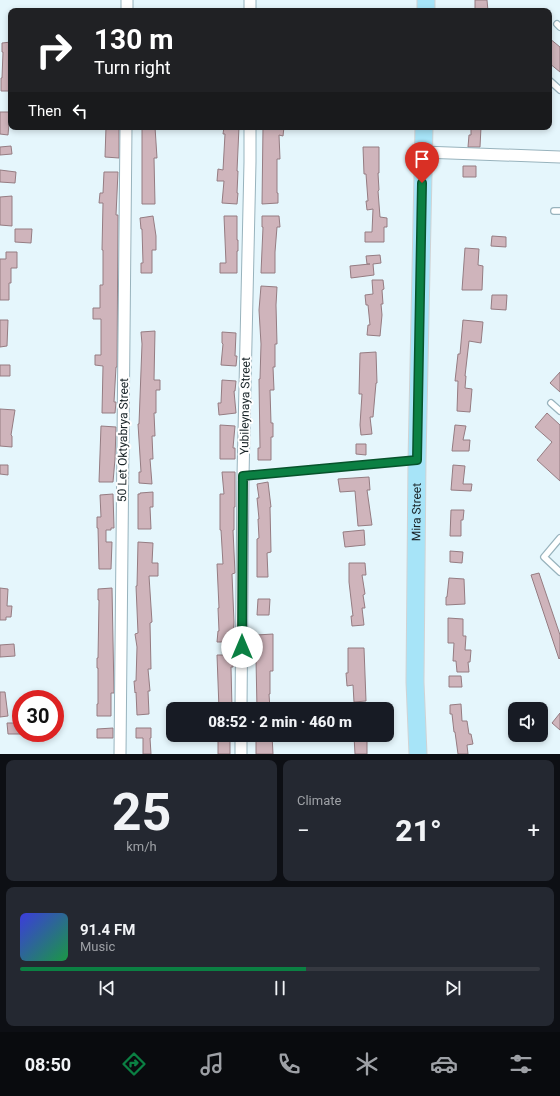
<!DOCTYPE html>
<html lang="en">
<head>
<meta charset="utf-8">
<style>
	body { margin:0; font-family:Roboto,sans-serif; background:#242831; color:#f1f3f6; height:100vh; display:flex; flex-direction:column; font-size:15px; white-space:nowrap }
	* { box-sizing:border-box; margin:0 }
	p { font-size:13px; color:#9ea1a6 }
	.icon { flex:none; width:22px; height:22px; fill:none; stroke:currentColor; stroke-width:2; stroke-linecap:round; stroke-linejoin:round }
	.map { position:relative; height:754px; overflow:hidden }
	.side { display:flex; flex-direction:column; gap:6px; padding:6px; background:#0d0f14; flex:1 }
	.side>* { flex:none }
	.banner { position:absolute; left:8px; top:8px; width:544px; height:122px; border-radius:8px; box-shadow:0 2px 6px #0003; background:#202124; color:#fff; overflow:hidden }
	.buttons { position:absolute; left:508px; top:702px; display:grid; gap:8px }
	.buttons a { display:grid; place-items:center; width:40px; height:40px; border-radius:8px; background:#171b24; box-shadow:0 2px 6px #0003; font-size:20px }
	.speed { position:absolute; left:12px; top:690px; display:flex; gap:8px; font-size:20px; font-weight:700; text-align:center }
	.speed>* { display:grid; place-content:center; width:52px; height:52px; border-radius:50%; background:#171b24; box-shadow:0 2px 6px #0003; line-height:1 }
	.speed .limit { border:6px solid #d22; background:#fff; color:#111 }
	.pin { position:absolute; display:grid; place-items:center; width:34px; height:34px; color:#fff; margin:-41px -17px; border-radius:50% 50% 50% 0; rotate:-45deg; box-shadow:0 0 4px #0007 }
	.pin .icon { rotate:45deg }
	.me { position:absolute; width:44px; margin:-22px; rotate:0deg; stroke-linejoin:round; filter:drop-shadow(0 0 3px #0008) }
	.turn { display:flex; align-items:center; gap:14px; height:84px; padding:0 20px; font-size:18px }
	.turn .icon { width:52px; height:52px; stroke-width:2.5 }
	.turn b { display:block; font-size:28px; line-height:34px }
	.then { display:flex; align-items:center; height:38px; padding:0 20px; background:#0003; gap:8px; font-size:15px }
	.big { font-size:30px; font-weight:800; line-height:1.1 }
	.side .card { flex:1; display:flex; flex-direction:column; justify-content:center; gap:6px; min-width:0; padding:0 14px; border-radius:8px; background:#242831 }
	.side .dial { align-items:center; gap:0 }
	.dial b { font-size:52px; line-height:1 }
	.song { display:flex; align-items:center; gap:12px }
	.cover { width:48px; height:48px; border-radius:6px; background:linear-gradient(135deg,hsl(240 70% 55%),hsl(140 70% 35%)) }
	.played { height:4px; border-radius:2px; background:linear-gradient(90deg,#0b8043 55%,#363941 55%) }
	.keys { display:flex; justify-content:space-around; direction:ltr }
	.heat { display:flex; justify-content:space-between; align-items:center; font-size:22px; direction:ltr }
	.side .tiles { flex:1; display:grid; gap:6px; grid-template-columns:1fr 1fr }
	.card:last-child { grid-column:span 2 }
	.trip { position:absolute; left:166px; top:702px; width:228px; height:40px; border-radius:8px; background:#171b24; box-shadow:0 2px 6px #0003; font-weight:800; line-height:40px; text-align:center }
	.dock { display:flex; height:64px; justify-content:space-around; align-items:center; background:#090b0e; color:#9ea1a6 }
	.dock .icon { width:28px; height:28px }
	.dock .on { color:#0b8043 }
	.dock b { font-size:18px; color:#f1f3f6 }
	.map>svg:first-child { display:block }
	.building { fill:#cfb4bb; stroke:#957c82 }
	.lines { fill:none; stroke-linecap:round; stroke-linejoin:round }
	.service-casing { stroke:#98b3bd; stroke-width:8 }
	.minor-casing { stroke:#98b3bd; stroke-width:13 }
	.primary-casing { stroke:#d1d3d4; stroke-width:19 }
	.service { stroke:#fff; stroke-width:5.5 }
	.minor { stroke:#fff; stroke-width:11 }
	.primary { stroke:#a7e4f8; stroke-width:17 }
	.route-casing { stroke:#07532c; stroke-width:10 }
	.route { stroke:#0b8043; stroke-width:7 }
	.labels { text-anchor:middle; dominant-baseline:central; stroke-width:4; stroke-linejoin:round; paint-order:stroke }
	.street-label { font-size:12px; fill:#182327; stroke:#fff }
</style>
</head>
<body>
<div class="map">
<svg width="560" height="754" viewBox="0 0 560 754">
	<rect width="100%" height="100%" fill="#e5f6fc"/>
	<!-- building -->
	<path class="building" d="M475,0H487L488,11H475Z
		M549,38L560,47V72L549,63Z
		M11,42V91H1V78H2L3,52H2V43Z
		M0,112H10L8,135L0,134Z
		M106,127H119V158L105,157Z
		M142,127H155L157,158H154L155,204H142Z
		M224,127H239L237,171H238L237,193H238L237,204L222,203L224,181H217L218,169L223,170L225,134H223Z
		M263,127H284L283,136L279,135L280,159H277V193H278V203L262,204Z
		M471,127H481L480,147H468L469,135H471Z
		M11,146L12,154L0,155V147Z
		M363,147H379V173H378L379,190L378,191L380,217L387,218V227H384V242H365V232H372L373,209L367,210L366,201H368L366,174H364Z
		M463,166H476V177H463Z
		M0,170L16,172L15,183L0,182Z
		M104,172H118L116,215H118L117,367H116L114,402H116L115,413H102L103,366L95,365V355H101V319H93V308H100V285H103V250H102L103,203H99L100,193H103Z
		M12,196V226L0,225V197Z
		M153,216L156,236V250H152V273H141V263H143L142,229H141L140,218Z
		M224,216H237V240H238V251H237V273H220V263H226Z
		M262,216H279L280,227H277L275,252V273H261L263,227H262Z
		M15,229H32L31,243L15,242Z
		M492,236L506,237V247L491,246Z
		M465,248L479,249L478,265L483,266L482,290H462Z
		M6,252H17V268H11V283H9V300H0V259H6Z
		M380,255L381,263L373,264L374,275L351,278L350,266L370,264H367L366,256Z
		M372,280H383L384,289L382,290L383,304H381L382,315L380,336L367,335L368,325H370L368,305H366L365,295L373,294Z
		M261,286L277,287L276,305L277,344H275V367H273L274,390H270L271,423H273V437H271V460H258V448H260L259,379H260L261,344L259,310Z
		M492,295H507L506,310L491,309Z
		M0,320H8L7,346L0,347Z
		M463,320L483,322L481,343L469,341L465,376H466L465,388L472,389L470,412L457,411L458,381H455L458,354H460Z
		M155,331L154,380H160V390H156V413H154L155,436H152L153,459H150L152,484L139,483V472H141L138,424H139L142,344L141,332Z
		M222,332L236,333L235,356H237L236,366L221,365L223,344L222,343Z
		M376,352L377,383H376L373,417H370L372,434L361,435L360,425L362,394H359L360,353Z
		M0,365H10V376H0Z
		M560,372V392L550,383Z
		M222,380L236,381L235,391H234L236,413L219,415L218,403H221Z
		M0,409L15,410L11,435L12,436V447L0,446Z
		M547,413L560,425V481L537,460L552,442L535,427Z
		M220,425L235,426L233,448H235V459H220Z
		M455,425L466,426L463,440H470L469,451H452Z
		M101,426L116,427L115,459L113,482H99Z
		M356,444H366V455L356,454Z
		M0,465H8V475L0,474Z
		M453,465L465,466L463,484H472L471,491L451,490Z
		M222,472H235V507H234V530H233L235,573L232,574L234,622L233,642H217L218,631H219L218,608H219L217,564H223L221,530H220V494H224Z
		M369,477L370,490H367L372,525L358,526L355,491L340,492L338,479Z
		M268,482L271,507H270L271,552L267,553L268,577H257V539L259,538L258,519H259L257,498H259L257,484Z
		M153,492V507H150L151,529H138V494H140V493Z
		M113,494L114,528H111V530H106V542H112L111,569H99L98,528H97V517H101L100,495Z
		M451,510H464L463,520H461V536H450Z
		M364,530L365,545L345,547L343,532Z
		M138,542L153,543L152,563H158V576H149L152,622L150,623L151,669H148L150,691H148L149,714L137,715L136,692L135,693L134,681H136L137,647L135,634L138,633L136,586H137Z
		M450,551L463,552L462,563L450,562Z
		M349,563H365L366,575H362L365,594L363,595L365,608H362L364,625L352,626L351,616H353L349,582Z
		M539,573L560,635V658L559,659L531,575Z
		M449,578L464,579L465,604L446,605V597H447Z
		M0,588L8,589L7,606H12L11,617H6V620H0Z
		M112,588L114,693H111V716H97V704H98V668H97V658H98L99,600H98V589Z
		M258,599H270L269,615H257Z
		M448,618L463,619V636H466L465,650H471L470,662H468L469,672H457L456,661H453L454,643H448Z
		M273,634V671H270V694H269L270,709H257L256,659H257V655H258L259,643H257V635Z
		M14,644L15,656L0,657V645Z
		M348,648H364L366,701L354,702L353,685L347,686L346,673H348Z
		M217,655H233V667H231L232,709H219Z
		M449,676H461L462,687H449Z
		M0,692H5L8,716L0,717Z
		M461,704L462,721H467L469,734H471L473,744L467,745L468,754H458L455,732H454L452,714H450V705Z
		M560,713V730L552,723Z
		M7,723H21V734H8Z
		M113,728V738H97V729Z
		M136,728H151V738H150L151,754H143V738H136Z
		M218,735H230V754H218Z
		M256,735H272L273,754H256Z
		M354,736H367V754H355Z"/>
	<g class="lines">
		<defs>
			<path id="service" d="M557,24L560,27
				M549,80L560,90
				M554,211H560
				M551,403L560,411
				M243,476L416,460
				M560,538L544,557L560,572"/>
			<path id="minor" d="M250,0V11
				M127,11V0
				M423,152L560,157
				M241,709L243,476L250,162V127
				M120,754L126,127
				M241,754V735"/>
			<g id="primary">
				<path d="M426,11V0"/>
				<path id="s1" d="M418,754L415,682L417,460L424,127"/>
			</g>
		</defs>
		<!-- service casing -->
		<use href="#service" class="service-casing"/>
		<!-- minor casing -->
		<use href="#minor" class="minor-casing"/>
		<!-- primary casing -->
		<use href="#primary" class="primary-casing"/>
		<!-- service -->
		<use href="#service" class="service"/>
		<!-- minor -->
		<use href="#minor" class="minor"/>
		<!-- primary -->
		<use href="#primary" class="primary"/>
	</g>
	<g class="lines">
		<defs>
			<path id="route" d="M242,647L243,476L417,460L422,183"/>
		</defs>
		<!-- route casing -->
		<use href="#route" class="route-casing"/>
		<!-- route -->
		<use href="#route" class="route"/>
	</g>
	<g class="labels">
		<!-- street labels -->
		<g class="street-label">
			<text transform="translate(245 406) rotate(-89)">Yubileynaya Street</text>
			<text transform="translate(123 440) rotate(-89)">50 Let Oktyabrya Street</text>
			<text stroke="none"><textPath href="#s1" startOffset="242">Mira Street</textPath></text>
		</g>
	</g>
</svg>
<div class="buttons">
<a><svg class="icon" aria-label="sound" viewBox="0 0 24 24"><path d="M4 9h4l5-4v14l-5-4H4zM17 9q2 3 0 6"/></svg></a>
</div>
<div class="speed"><div class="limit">30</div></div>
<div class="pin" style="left:422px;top:183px;background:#d93025"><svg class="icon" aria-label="arrive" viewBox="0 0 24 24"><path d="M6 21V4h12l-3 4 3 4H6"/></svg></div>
<svg class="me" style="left:242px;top:647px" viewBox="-20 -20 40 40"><circle r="19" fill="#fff"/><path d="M0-13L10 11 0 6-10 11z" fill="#0b8043"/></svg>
<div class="trip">08:52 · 2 min · 460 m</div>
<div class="banner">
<div class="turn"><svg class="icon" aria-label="right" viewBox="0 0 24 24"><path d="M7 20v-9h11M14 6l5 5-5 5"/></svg><div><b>130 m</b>Turn right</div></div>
<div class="then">Then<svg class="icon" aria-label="left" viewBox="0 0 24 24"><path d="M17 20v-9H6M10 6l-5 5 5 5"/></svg></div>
</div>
</div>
<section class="side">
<div class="tiles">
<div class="card dial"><b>25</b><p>km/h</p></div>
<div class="card"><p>Climate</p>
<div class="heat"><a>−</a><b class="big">21°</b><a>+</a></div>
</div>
<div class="card">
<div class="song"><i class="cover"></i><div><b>91.4 FM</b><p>Music</p></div></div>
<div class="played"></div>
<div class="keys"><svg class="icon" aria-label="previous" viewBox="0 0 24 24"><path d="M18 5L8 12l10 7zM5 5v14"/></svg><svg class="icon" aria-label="pause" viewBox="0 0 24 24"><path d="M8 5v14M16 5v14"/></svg><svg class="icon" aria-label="next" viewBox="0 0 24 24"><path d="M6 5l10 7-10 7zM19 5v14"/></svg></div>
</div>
</div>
</section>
<nav class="dock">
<b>08:50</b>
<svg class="icon on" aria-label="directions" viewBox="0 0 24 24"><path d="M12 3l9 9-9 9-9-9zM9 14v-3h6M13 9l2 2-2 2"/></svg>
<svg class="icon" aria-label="music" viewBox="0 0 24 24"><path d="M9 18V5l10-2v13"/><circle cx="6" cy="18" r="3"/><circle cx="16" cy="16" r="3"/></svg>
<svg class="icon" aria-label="phone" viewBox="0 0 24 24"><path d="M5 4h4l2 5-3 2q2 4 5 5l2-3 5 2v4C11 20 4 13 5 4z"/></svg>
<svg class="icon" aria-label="climate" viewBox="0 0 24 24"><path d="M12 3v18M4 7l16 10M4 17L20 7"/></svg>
<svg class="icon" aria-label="car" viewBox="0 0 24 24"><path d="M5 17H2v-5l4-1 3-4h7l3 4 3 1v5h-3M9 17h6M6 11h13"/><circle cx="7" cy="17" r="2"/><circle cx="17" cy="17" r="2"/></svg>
<svg class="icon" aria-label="filters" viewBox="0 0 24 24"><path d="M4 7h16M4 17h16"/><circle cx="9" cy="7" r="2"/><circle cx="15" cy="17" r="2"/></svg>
</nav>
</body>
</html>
